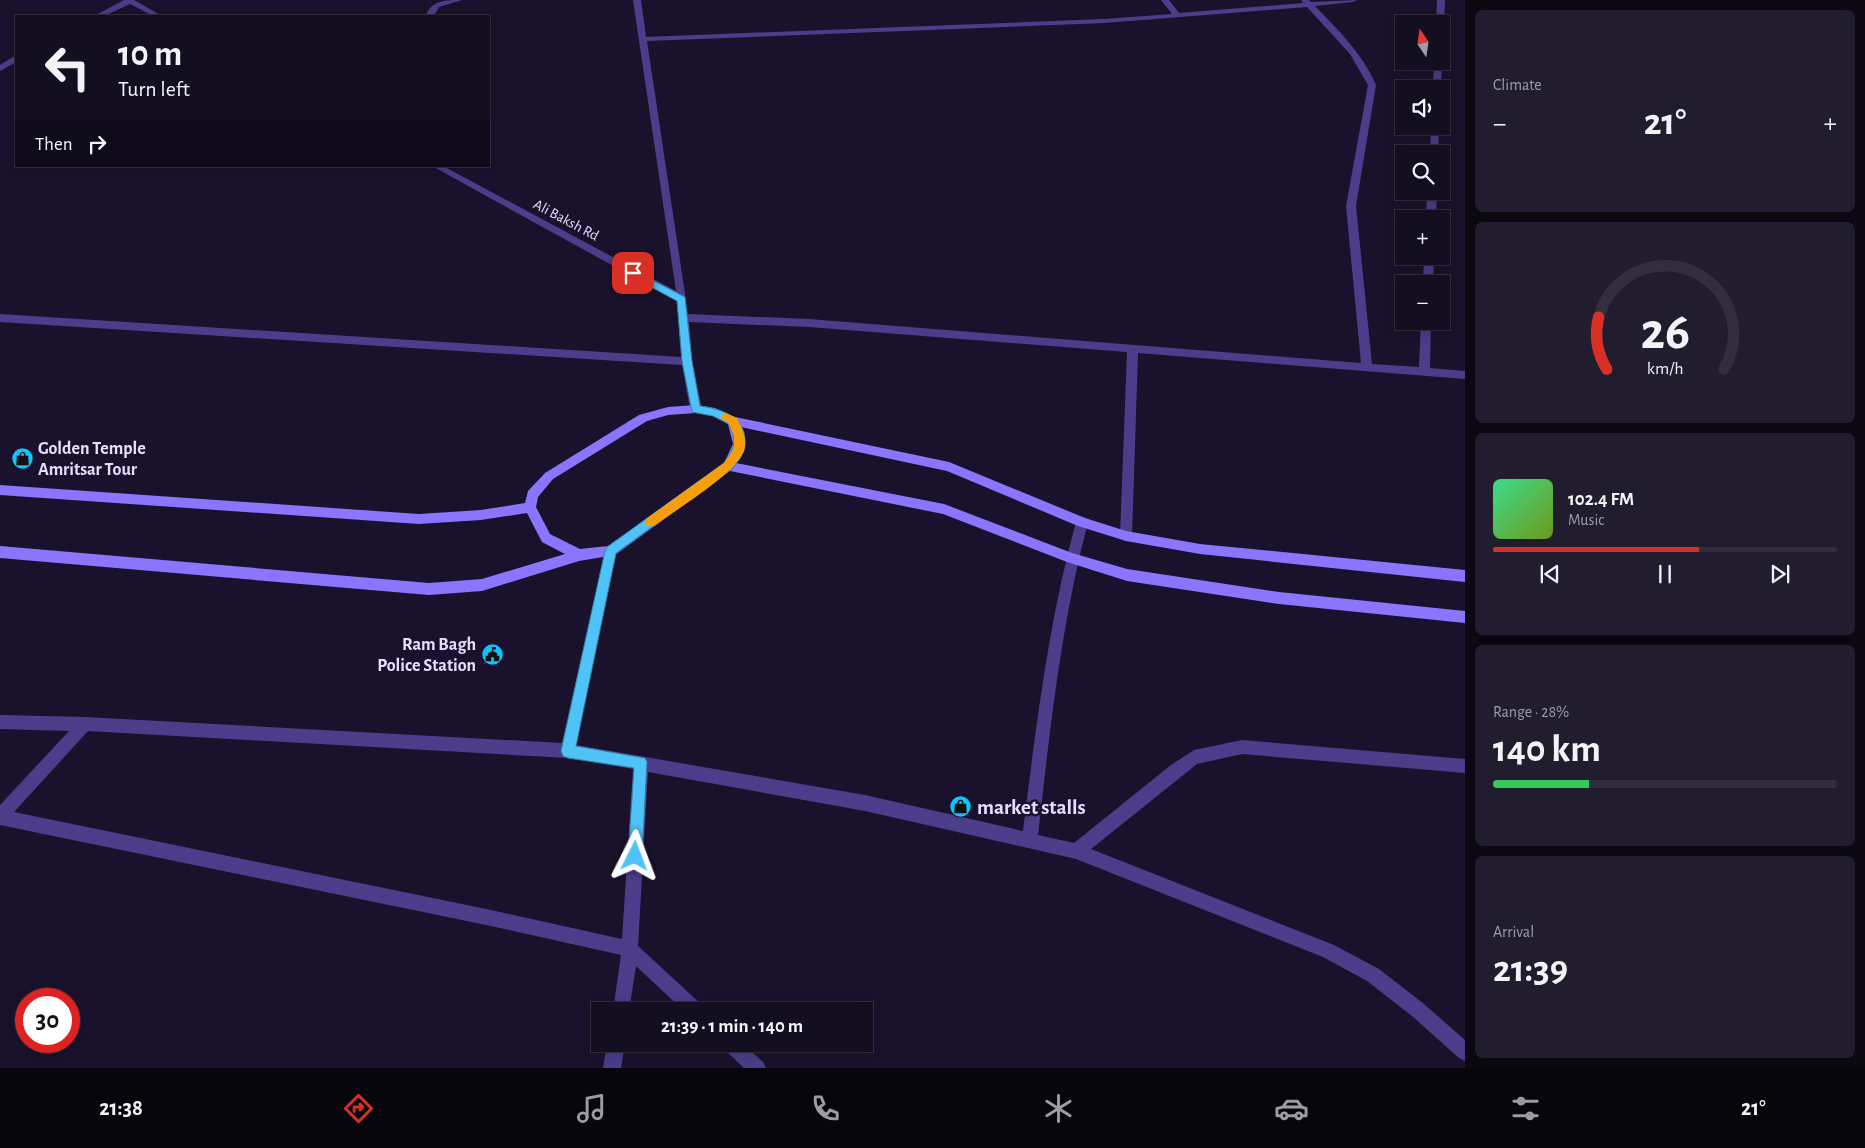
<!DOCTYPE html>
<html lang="en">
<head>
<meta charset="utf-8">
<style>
	body { margin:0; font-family:"Alegreya Sans",sans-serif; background:#211c2e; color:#f1f3f6; height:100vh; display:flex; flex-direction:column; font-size:19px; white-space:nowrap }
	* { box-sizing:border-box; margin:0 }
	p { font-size:16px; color:#9d9ca5 }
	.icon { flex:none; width:28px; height:28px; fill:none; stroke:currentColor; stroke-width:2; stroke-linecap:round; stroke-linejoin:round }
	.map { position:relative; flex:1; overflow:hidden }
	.details { display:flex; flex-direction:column; gap:10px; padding:10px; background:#0b0812; width:400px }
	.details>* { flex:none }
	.banner { position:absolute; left:15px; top:15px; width:475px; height:152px; border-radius:0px; box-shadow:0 2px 12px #0003,0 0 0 1px #332e3f; background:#140e21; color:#f1f3f6; overflow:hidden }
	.needle { width:32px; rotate:347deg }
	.buttons { position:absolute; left:1395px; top:15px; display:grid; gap:10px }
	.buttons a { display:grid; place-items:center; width:55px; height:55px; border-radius:0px; background:#140e21; box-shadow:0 2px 12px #0003,0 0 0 1px #332e3f; font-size:25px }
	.speed { position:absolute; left:15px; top:988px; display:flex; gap:10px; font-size:25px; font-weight:700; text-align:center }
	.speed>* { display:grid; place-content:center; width:65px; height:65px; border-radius:50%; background:#140e21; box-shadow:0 2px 12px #0003,0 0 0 1px #332e3f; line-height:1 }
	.speed .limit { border:8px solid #d22; background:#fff; color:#111 }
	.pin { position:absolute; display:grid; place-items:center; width:42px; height:42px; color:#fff; margin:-21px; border-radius:10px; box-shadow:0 2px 8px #0006 }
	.me { position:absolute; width:55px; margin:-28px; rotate:3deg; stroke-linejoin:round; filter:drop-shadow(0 0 4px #0008) }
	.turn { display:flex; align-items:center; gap:18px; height:105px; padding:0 20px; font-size:22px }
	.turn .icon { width:65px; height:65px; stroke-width:2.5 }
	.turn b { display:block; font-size:35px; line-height:42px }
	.then { display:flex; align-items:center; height:48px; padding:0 20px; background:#0003; gap:10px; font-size:19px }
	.big { font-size:38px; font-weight:700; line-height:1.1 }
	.details .card { flex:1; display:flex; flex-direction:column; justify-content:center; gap:8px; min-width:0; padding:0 18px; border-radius:8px; background:#211c2e }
	.details .dial { align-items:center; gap:0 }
	.dial svg { height:130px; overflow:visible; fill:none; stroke:#332e3f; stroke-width:7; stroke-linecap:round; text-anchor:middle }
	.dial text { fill:#f1f3f6; stroke:none }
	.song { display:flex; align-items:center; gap:15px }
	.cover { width:60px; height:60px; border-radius:8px; background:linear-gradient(135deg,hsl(150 70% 55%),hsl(80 70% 35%)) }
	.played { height:5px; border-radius:2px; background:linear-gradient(90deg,#d93025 60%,#332e3f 60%) }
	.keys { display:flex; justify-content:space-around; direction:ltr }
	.heat { display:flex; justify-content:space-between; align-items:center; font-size:28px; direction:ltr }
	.charge { height:8px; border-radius:4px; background:linear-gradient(90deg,#34c759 28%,#332e3f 0) }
	.trip { position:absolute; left:591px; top:1002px; width:282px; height:50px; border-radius:0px; background:#140e21; box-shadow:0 2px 12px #0003,0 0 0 1px #332e3f; font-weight:700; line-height:50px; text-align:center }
	.tab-bar { display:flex; height:80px; justify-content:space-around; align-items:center; background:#08060d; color:#9d9ca5 }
	.tab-bar .icon { width:35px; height:35px }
	.tab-bar .selected { color:#d93025 }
	.tab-bar b { font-size:22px; color:#f1f3f6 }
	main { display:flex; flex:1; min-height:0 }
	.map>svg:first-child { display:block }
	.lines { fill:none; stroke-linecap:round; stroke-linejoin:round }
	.service { fill:#4b3d8a; fill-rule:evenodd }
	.minor { fill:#4b3d8a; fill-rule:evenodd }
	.secondary { fill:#8b75fe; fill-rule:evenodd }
	.route { fill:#4fc3f7; stroke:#337fa1 }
	.slow { fill:#f59e0b }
	.labels { text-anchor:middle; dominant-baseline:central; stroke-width:5; stroke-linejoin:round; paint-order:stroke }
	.far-street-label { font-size:15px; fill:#e5ddff; stroke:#1a122c }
	.poi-label { font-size:18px; font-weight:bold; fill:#e5ddff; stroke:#1a122c; text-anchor:start }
	.near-poi-label { font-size:21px; font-weight:bold; fill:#e5ddff; stroke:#1a122c; text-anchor:start }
</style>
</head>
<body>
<main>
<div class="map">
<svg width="1465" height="1068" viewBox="0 0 1465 1068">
	<rect width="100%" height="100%" fill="#1a122c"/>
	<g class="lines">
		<!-- service -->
		<path class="service" d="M462,0L439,7L434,16H426C430,0 448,0 462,0Z"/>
		<!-- minor -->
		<path class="minor" d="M124,0H134L162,16H153L130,4L104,16H94Z
			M633,0H641L646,37L1104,19L1172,14L1161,0H1169L1179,13L1303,3L1301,0H1309L1311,2L1357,0L1353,2L1315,6C1338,30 1363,54 1376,85L1356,206L1372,364L1419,367L1421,321H1431L1430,368L1465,371V379L1138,353L1132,536L1130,540L1126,541L1122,540L1120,536L1127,352L809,327L689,322L692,361L702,409L696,413L690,409L682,365L0,322V314L681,357L677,301L432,166H443L676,291ZM1307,7L1350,54L1368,85L1346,206L1361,363L809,319L688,314L647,41L1104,23Z
			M1437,0H1445L1444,24L1441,26V24H1436Z
			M13,57H16V62L0,71V65Z
			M1441,60L1442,61L1441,89H1433L1434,61Z
			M1431,126H1439L1438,154H1430Z
			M1427,191H1437L1436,219H1426Z
			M1424,256H1434L1433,284H1423Z
			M1082,517L1086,518L1088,522C1061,625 1050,729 1038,835L1074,843L1171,765L1194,750L1242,740L1465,759V773L1242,754L1197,764L1091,849L1334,945L1379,969L1424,1004L1465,1040V1061L1459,1058L1412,1016L1367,981L1323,957L1076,859L865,811L648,772L638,946L702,1005L704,1011H684L636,966L629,1011H613L621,955L491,926L0,825V805L69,731L0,729V715L85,717L562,743L605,551L607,547L611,546L615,547L617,551L576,745L865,795L1023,831C1036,727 1048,624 1076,522L1078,518ZM88,731L568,758L633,769L622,939L491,910L14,812Z
			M607,1044H625L621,1068H603Z
			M722,1044H743L763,1062L766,1068H744L725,1050Z"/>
		<!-- secondary -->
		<path class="secondary" d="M696,405L715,408L735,417L949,462L1085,518L1126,531L1200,544L1465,570V582L1200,554L1126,541L1078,526L947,471L741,427L745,444L736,463L944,504L1072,553L1127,569L1279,592L1465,611V623L1279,604L1127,581L1067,562L943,514L730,471L615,555L579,561L482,591L429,595L0,558V546L429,583L482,579L565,554L542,542L527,513L481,520L419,524L0,495V485L419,514L481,510L525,503L528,491L545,473L639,415L668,407ZM696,413L713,416L728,424L733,444L724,463L608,546L580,549L550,534L536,507L538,497L553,479L647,421L668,415Z"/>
	</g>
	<!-- route -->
	<path class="route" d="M633,270L685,297L692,361L700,406C724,409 750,419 744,449C743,456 736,463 732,469L616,553L576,746L645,758L647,762L642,856L640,861L635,863L630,861L628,856L634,768L568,758L563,756L561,751L605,551L607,547L724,463C735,447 737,442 729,424L713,416L692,412L682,361L677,301L629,275V271Z"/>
	<!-- slow -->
	<path class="slow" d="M725,413L737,418C742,428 748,440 744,451C734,475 677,509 654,526H646L645,522L646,519L724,463L734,449V436L729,424L720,417Z"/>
	<!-- icons -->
	<defs>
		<symbol id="shop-disc" viewBox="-11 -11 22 22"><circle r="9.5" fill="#0bc5fd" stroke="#1a122c"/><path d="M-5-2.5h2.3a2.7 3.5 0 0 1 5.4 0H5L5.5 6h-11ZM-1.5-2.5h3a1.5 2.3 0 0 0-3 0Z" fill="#111"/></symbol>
		<symbol id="civic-disc" viewBox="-11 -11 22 22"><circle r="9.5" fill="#0bc5fd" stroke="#1a122c"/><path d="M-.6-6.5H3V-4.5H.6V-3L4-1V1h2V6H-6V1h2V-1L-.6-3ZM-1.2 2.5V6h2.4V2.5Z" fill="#111"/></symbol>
	</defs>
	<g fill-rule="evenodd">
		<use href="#shop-disc" x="10" y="446" width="25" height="25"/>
		<use href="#civic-disc" x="480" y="642" width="25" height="25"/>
		<use href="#shop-disc" x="948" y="794" width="25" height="25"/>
	</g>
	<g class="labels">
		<!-- far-street labels -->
		<g class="far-street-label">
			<text transform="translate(566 220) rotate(28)">Ali Baksh Rd</text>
		</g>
		<!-- poi labels -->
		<g class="poi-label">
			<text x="38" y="449">Golden Temple<tspan x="38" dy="21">Amritsar Tour</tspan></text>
			<text x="476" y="645" text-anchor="end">Ram Bagh<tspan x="476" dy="21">Police Station</tspan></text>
		</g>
		<!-- near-poi labels -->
		<g class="near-poi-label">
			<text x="977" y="807">market stalls</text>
		</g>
	</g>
</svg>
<div class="buttons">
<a><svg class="needle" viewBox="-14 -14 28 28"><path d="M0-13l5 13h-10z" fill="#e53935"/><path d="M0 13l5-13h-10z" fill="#9d9ca5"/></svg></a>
<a><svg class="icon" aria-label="sound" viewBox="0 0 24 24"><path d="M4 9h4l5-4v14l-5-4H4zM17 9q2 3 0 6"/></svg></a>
<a><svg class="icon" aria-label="search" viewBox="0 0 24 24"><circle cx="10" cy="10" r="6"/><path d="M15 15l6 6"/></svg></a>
<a>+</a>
<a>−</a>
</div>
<div class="speed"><div class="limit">30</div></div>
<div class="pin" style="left:633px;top:273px;background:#d93025"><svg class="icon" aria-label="arrive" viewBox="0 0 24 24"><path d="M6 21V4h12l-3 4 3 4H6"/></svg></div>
<svg class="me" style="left:635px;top:856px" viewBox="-20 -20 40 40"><path d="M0-17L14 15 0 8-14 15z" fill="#4fc3f7" stroke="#fff" stroke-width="4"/></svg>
<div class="trip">21:39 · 1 min · 140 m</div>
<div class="banner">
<div class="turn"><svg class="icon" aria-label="left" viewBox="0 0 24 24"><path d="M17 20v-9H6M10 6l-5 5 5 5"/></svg><div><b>10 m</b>Turn left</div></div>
<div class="then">Then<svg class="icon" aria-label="right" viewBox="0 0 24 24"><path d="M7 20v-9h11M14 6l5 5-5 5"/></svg></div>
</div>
</div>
<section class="details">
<div class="card"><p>Climate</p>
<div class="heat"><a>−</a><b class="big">21°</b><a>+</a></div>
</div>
<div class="card dial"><svg viewBox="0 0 100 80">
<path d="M14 69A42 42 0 1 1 86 69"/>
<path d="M14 69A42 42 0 0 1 9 37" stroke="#d93025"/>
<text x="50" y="56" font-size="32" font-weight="700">26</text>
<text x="50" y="72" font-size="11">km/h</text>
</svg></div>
<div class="card">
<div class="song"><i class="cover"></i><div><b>102.4 FM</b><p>Music</p></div></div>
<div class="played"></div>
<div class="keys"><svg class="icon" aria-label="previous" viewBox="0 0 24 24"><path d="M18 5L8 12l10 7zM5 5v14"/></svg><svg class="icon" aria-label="pause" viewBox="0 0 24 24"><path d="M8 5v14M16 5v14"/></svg><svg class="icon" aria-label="next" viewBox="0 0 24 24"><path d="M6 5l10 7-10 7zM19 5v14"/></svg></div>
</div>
<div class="card"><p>Range · 28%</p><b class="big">140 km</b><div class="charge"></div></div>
<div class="card"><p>Arrival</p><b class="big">21:39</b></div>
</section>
</main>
<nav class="tab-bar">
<b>21:38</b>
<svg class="icon selected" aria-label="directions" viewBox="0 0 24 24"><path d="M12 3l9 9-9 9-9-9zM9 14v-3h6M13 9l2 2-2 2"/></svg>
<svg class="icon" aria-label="music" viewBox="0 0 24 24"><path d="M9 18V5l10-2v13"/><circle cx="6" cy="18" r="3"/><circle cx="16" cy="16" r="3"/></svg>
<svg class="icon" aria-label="phone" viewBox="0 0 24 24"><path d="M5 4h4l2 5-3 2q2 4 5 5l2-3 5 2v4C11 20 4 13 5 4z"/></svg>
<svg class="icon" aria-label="climate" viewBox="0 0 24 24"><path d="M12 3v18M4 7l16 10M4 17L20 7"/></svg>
<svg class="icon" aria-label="car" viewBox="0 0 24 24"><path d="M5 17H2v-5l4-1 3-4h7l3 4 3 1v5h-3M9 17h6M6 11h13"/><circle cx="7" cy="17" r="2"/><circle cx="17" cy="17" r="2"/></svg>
<svg class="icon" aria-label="filters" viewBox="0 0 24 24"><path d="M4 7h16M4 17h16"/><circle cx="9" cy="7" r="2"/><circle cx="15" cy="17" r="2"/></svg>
<b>21°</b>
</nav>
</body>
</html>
